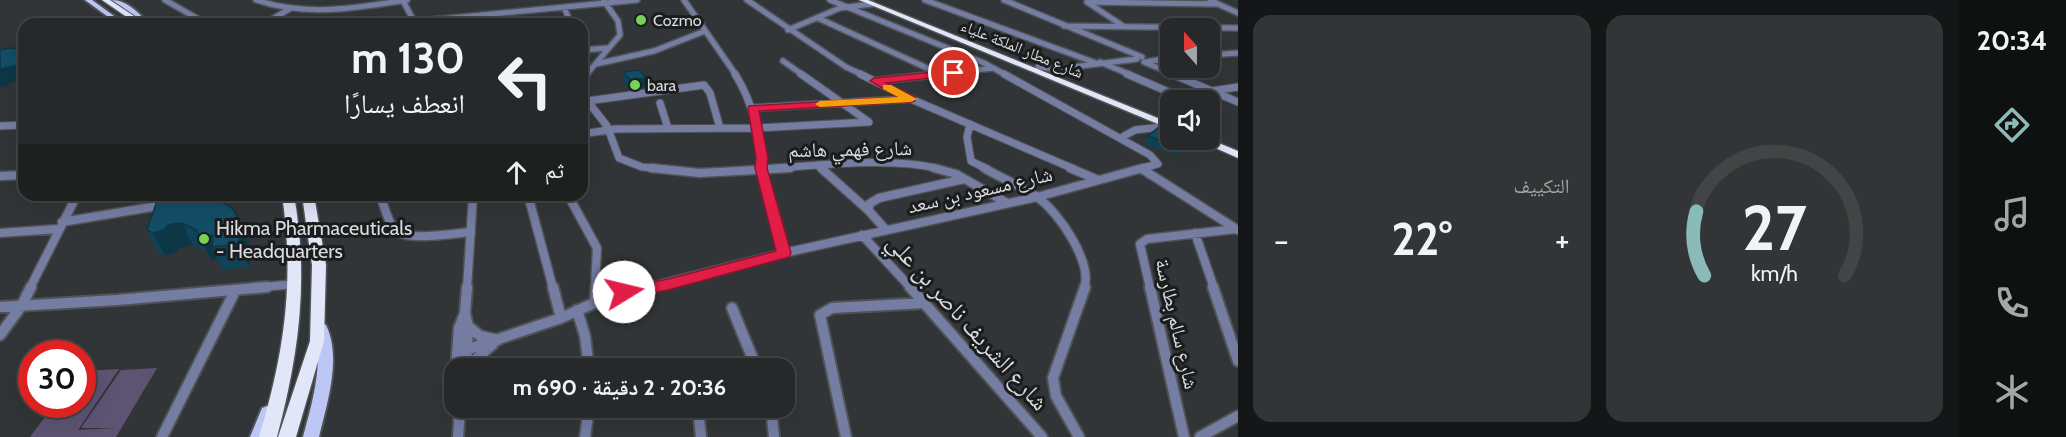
<!DOCTYPE html>
<html lang="ar">
<head>
<meta charset="utf-8">
<style>
	body { margin:0; font-family:Cabin,"Noto Naskh Arabic",sans-serif; background:#323435; color:#f1f3f6; direction:rtl; height:100vh; display:flex; flex-direction:column; font-size:22px; white-space:nowrap }
	* { box-sizing:border-box; margin:0 }
	p { font-size:20px; color:#a4a6a8 }
	.icon { flex:none; width:33px; height:33px; fill:none; stroke:currentColor; stroke-width:2; stroke-linecap:round; stroke-linejoin:round }
	.map { position:relative; flex:1; overflow:hidden; direction:ltr }
	.drawer { display:flex; flex-direction:column; gap:15px; padding:15px; background:#151617; width:720px }
	.drawer>* { flex:none }
	.hud { position:absolute; left:18px; top:18px; width:570px; height:183px; border-radius:18px; box-shadow:0 6px 24px #0002,0 0 0 2px #424446; direction:rtl; background:#262829; color:#f1f3f6; overflow:hidden }
	.needle { width:39px; rotate:339deg }
	.tools { position:absolute; left:1160px; top:18px; display:grid; gap:12px }
	.tools a { display:grid; place-items:center; width:60px; height:60px; border-radius:12px; background:#262829; box-shadow:0 6px 24px #0002,0 0 0 2px #424446; font-size:30px }
	.speed { position:absolute; left:18px; top:340px; display:flex; gap:12px; font-size:30px; font-weight:700; text-align:center }
	.speed>* { display:grid; place-content:center; width:78px; height:78px; border-radius:50%; background:#262829; box-shadow:0 6px 24px #0002,0 0 0 2px #424446; line-height:1 }
	.speed .limit { border:9px solid #d22; background:#fff; color:#111 }
	.pin { position:absolute; display:grid; place-items:center; width:51px; height:51px; color:#fff; margin:-26px; border:3px solid #fff; border-radius:50%; box-shadow:0 2px 6px #0007 }
	.me { position:absolute; width:66px; margin:-33px; rotate:81deg; stroke-linejoin:round; filter:drop-shadow(0 0 4px #0008) }
	.turn { display:flex; align-items:center; gap:21px; height:126px; padding:0 24px; font-size:27px }
	.turn .icon { width:78px; height:78px; stroke-width:2.5 }
	.turn b { display:block; font-size:42px; line-height:51px }
	.then { display:flex; align-items:center; height:57px; padding:0 24px; background:#0003; gap:12px; font-size:22px }
	.big { font-size:45px; font-weight:700; line-height:1.1 }
	.drawer .card { flex:1; display:flex; flex-direction:column; justify-content:center; gap:9px; min-width:0; padding:0 21px; border-radius:18px; background:#323435 }
	.drawer .dial { align-items:center; gap:0 }
	.dial svg { height:156px; overflow:visible; fill:none; stroke:#424446; stroke-width:7; stroke-linecap:round; text-anchor:middle }
	.dial text { fill:#f1f3f6; stroke:none }
	.heat { display:flex; justify-content:space-between; align-items:center; font-size:33px; direction:ltr }
	.drawer .tiles { flex:1; display:grid; gap:15px; grid-template-columns:repeat(2,1fr) }
	.trip { position:absolute; left:444px; top:358px; width:351px; height:60px; border-radius:18px; background:#262829; box-shadow:0 6px 24px #0002,0 0 0 2px #424446; font-weight:700; line-height:60px; text-align:center; direction:rtl }
	main { display:flex; flex:1; min-height:0 }
	.dock { display:flex; flex-direction:column; width:108px; justify-content:space-around; align-items:center; background:#0f1010; color:#a4a6a8 }
	.dock .icon { width:42px; height:42px }
	.dock .on { color:#8bbbb9 }
	.dock b { font-size:27px; color:#f1f3f6 }
	.map>svg:first-child { display:block }
	.green { fill:#5d5473 }
	.lines { fill:none; stroke-linecap:round; stroke-linejoin:round }
	.minor-far3-casing { stroke:#505355; stroke-width:8 }
	.minor-far2-casing { stroke:#505355; stroke-width:9 }
	.minor-far1-casing { stroke:#505355; stroke-width:11 }
	.minor-casing { stroke:#505355; stroke-width:14 }
	.major-casing { stroke:#505355; stroke-width:4 }
	.highway-casing { stroke:#505355; stroke-width:3 }
	.minor-far3 { stroke:#757da3; stroke-width:5 }
	.minor-far2 { stroke:#757da3; stroke-width:7 }
	.minor-far1 { stroke:#757da3; stroke-width:8 }
	.minor { stroke:#757da3; stroke-width:10 }
	.major { fill:#bdc7f6; fill-rule:evenodd }
	.highway { fill:#e2e6f9; fill-rule:evenodd }
	.wall { fill:#104358 }
	.shaded-wall { fill:#0d3747 }
	.building { fill:#134e66; stroke:#0d3747; stroke-width:1.5 }
	.route { fill:#e11d48; stroke:#92132f; stroke-width:1.5 }
	.slow { fill:#f59e0b }
	.poi-dot { fill:#77d259; stroke:#1b1c1d; stroke-width:2 }
	.labels { text-anchor:middle; dominant-baseline:central; stroke-width:6; stroke-linejoin:round; paint-order:stroke }
	.far-poi-label { font-size:16px; fill:#dadcdd; stroke:#1b1c1d; text-anchor:start }
	.far-street-label { font-size:16px; fill:#dadcdd; stroke:#1b1c1d }
	.street-label { font-size:20px; fill:#dadcdd; stroke:#1b1c1d }
	.poi-label { font-size:20px; fill:#dadcdd; stroke:#1b1c1d; text-anchor:start }
	.near-street-label { font-size:24px; fill:#dadcdd; stroke:#1b1c1d }
</style>
</head>
<body>
<main>
<nav class="dock">
<b>20:34</b>
<svg class="icon on" aria-label="directions" viewBox="0 0 24 24"><path d="M12 3l9 9-9 9-9-9zM9 14v-3h6M13 9l2 2-2 2"/></svg>
<svg class="icon" aria-label="music" viewBox="0 0 24 24"><path d="M9 18V5l10-2v13"/><circle cx="6" cy="18" r="3"/><circle cx="16" cy="16" r="3"/></svg>
<svg class="icon" aria-label="phone" viewBox="0 0 24 24"><path d="M5 4h4l2 5-3 2q2 4 5 5l2-3 5 2v4C11 20 4 13 5 4z"/></svg>
<svg class="icon" aria-label="climate" viewBox="0 0 24 24"><path d="M12 3v18M4 7l16 10M4 17L20 7"/></svg>
</nav>
<section class="drawer">
<div class="tiles">
<div class="card dial"><svg viewBox="0 0 100 80">
<path d="M14 69A42 42 0 1 1 86 69"/>
<path d="M14 69A42 42 0 0 1 10 36" stroke="#8bbbb9"/>
<text x="50" y="56" font-size="32" font-weight="700">27</text>
<text x="50" y="72" font-size="11">km/h</text>
</svg></div>
<div class="card"><p>التكييف</p>
<div class="heat"><a>−</a><b class="big">22°</b><a>+</a></div>
</div>
</div>
</section>
<div class="map">
<svg width="1238" height="437" viewBox="0 0 1238 437">
	<rect width="100%" height="100%" fill="#323537"/>
	<!-- green -->
	<path class="green" d="M157,368L116,437H30L54,405H82L83,371L119,369L78,430L116,428H81L121,370Z"/>
	<g class="lines">
		<defs>
			<path id="minor-far3" d="M165,0L207,24
				M256,0C306,17 356,8 407,0
				M684,0L736,75
				M747,0L846,67L863,75
				M830,0L984,63L1006,75
				M925,0L1096,63
				M1004,0L1142,57
				M403,1L414,21
				M1087,2L1218,4L1210,0
				M1087,2L1123,26
				M1218,4L1238,13
				M564,7L571,24
				M482,15L491,24
				M818,18L940,74
				M420,21L637,0
				M264,24L291,8
				M1064,26L1238,28
				M788,30L840,8L872,4
				M582,50L608,48
				M1209,55L1238,53
				M783,61L803,75
				M1100,62L1131,75
				M1144,62L1175,75
				M1145,62L1170,58
				M596,64L654,51L705,31
				M1038,67L1057,69L1137,59
				M586,75L620,35L618,21L604,1
				M926,75L993,68"/>
			<path id="minor-far2" d="M735,74C755,106 758,133 761,169
				M860,74L911,99L1074,169
				M1004,74L1150,155L1158,164L1138,169
				M1127,74L1178,96L1238,87
				M1172,74L1238,102
				M582,80L587,74
				M875,81L940,74
				M582,94L607,126L619,158L642,167L666,169
				M587,101L704,85L710,93L720,128
				M660,103L668,128
				M753,108L908,99
				M970,124L967,137L971,161L987,169
				M0,126L24,125
				M582,134L615,129L756,128L869,122L801,74
				M1124,140V136L1135,130L1170,126
				M819,166L823,169
				M763,169C816,166 889,156 939,169"/>
			<path id="minor-far1" d="M651,168L700,173L790,168
				M761,168L784,253
				M821,168L869,211
				M934,168L956,174L1007,203
				M984,168C1001,178 1021,186 1037,197C1059,212 1093,263 1084,288
				M1070,168L1098,180
				M1142,169L1238,230
				M0,176L24,175
				M380,195C384,205 388,223 395,230C409,242 454,233 471,232
				M528,195L553,288
				M568,195L597,248L595,288
				M62,222L164,205
				M886,230L869,211V204L879,198L964,179
				M0,233L58,229
				M1195,233L1214,288
				M862,235L911,288
				M30,288L77,195
				M250,288L296,284
				M467,288L473,195
				M646,288L784,253L1037,197L1143,168
				M1150,288L1140,244L1147,239L1236,229"/>
			<path id="minor" d="M553,287L561,318
				M910,287L1042,437
				M1150,287L1184,437
				M1213,287L1238,361
				M595,301L596,287
				M0,307L117,300L267,287
				M732,308L757,369
				M577,310L585,336L589,369
				M465,313L468,326L466,369
				M468,326L480,336L498,340
				M0,335L22,305L31,287
				M457,353L561,318L614,294L654,287
				M466,368L493,344
				M456,369L459,328L465,313L467,287
				M698,408L701,437
				M771,408L774,437
				M162,437L235,291
				M458,437L460,408
				M585,437L589,408
				M846,437L820,315L832,308L925,303
				M1079,437L1056,396L1053,378L1085,287
				M1200,437L1238,416"/>
			<path id="major" d="M85,0H92L125,24H118Z
				M112,0C126,0 140,13 148,24H142L137,17Z
				M321,323L326,325C342,358 327,403 319,437H303C313,400 323,366 315,328L316,325Z
				M267,406L272,408L274,412L266,437H250L262,408Z"/>
			<path id="highway" d="M102,0H110L146,24H137Z
				M859,0H868L1170,123V129Z
				M1209,139L1238,151V158L1197,140Z
				M282,195H294C309,280 299,354 277,437H259C284,355 295,281 282,195Z
				M302,195H314L326,265L324,341L296,437H278L310,341L312,265Z"/>
		</defs>
		<!-- minor-far3 casing -->
		<use href="#minor-far3" class="minor-far3-casing"/>
		<!-- minor-far2 casing -->
		<use href="#minor-far2" class="minor-far2-casing"/>
		<!-- minor-far1 casing -->
		<use href="#minor-far1" class="minor-far1-casing"/>
		<!-- minor casing -->
		<use href="#minor" class="minor-casing"/>
		<!-- major casing -->
		<use href="#major" class="major-casing"/>
		<!-- highway casing -->
		<use href="#highway" class="highway-casing"/>
		<!-- minor-far3 -->
		<use href="#minor-far3" class="minor-far3"/>
		<!-- minor-far2 -->
		<use href="#minor-far2" class="minor-far2"/>
		<!-- minor-far1 -->
		<use href="#minor-far1" class="minor-far1"/>
		<!-- minor -->
		<use href="#minor" class="minor"/>
		<!-- major -->
		<use href="#major" class="major"/>
		<!-- highway -->
		<use href="#highway" class="highway"/>
	</g>
	<!-- wall -->
	<path class="wall" d="M623,72L646,78V87L630,89L623,81Z
		M1148,136L1187,144L1176,155L1144,144Z
		M159,195L251,249L249,267L222,270L217,259L211,260L207,252L193,245L179,248L176,252L165,256L159,253L147,230Z"/>
	<!-- shaded-wall -->
	<path class="shaded-wall" d="M24,64V79L9,83L10,86L0,88V73L1,69Z
		M646,78V87L630,89V80Z
		M1189,140H1190L1187,144L1176,155L1181,148Z
		M182,223L193,245L179,248L176,252L165,256L153,233L168,225Z
		M241,227L251,249L249,267L239,244Z
		M213,235L212,247L217,259L211,260L200,238Z"/>
	<!-- building -->
	<path class="building" d="M10,48L23,50L24,54V64L1,69L2,72L0,73V50Z
		M639,70L646,78L630,80L623,72Z
		M1160,126L1170,129V140H1189L1181,148L1148,136Z
		M159,195H210L214,196L234,210L241,227L239,244L212,247L213,235L200,238L197,230L182,223L168,225L164,230L153,233L147,230Z"/>
	<!-- route -->
	<path class="route" d="M954,70L959,73L957,75L886,83L915,97V101L911,102L759,111L768,158L767,168L791,253L789,257L668,290L624,298L618,296L616,292L618,289L668,279L776,251L755,168L756,158L748,108L749,106L898,97L870,81L874,78Z"/>
	<!-- slow -->
	<path class="slow" d="M883,85H891L917,99L911,102L820,107L815,104L820,101L898,97L883,89Z"/>
	<!-- markers -->
	<g class="poi-dot">
		<circle cx="641" cy="20" r="6"/>
		<circle cx="635" cy="85" r="6"/>
		<circle cx="204" cy="239" r="6"/>
	</g>
	<g class="labels">
		<!-- far-poi labels -->
		<g class="far-poi-label">
			<text x="653" y="20">Cozmo</text>
			<text x="647" y="85">bara</text>
		</g>
		<!-- far-street labels -->
		<g class="far-street-label">
			<text transform="translate(1022 49) rotate(22)">شارع مطار الملكة علياء</text>
		</g>
		<!-- street labels -->
		<g class="street-label">
			<text transform="translate(850 149) rotate(-1)">شارع فهمي هاشم</text>
			<text transform="translate(980 190) rotate(-13)">شارع مسعود بن سعد</text>
			<text transform="translate(1177 324) rotate(77)">شارع سالم بطارسة</text>
		</g>
		<!-- poi labels -->
		<g class="poi-label">
			<text x="216" y="228">Hikma Pharmaceuticals<tspan x="216" dy="23">- Headquarters</tspan></text>
		</g>
		<!-- near-street labels -->
		<g class="near-street-label">
			<text transform="translate(968 322) rotate(48)">شارع الشريف ناصر بن علي</text>
		</g>
	</g>
</svg>
<div class="tools">
<a><svg class="needle" viewBox="-14 -14 28 28"><path d="M0-13l5 13h-10z" fill="#e53935"/><path d="M0 13l5-13h-10z" fill="#a4a6a8"/></svg></a>
<a><svg class="icon" aria-label="sound" viewBox="0 0 24 24"><path d="M4 9h4l5-4v14l-5-4H4zM17 9q2 3 0 6"/></svg></a>
</div>
<div class="speed"><div class="limit">30</div></div>
<div class="pin" style="left:954px;top:73px;background:#d93025"><svg class="icon" aria-label="arrive" viewBox="0 0 24 24"><path d="M6 21V4h12l-3 4 3 4H6"/></svg></div>
<svg class="me" style="left:624px;top:292px" viewBox="-20 -20 40 40"><circle r="19" fill="#fff"/><path d="M0-13L10 11 0 6-10 11z" fill="#e11d48"/></svg>
<div class="trip">20:36 · 2 دقيقة · 690 m</div>
<div class="hud">
<div class="turn"><svg class="icon" aria-label="left" viewBox="0 0 24 24"><path d="M17 20v-9H6M10 6l-5 5 5 5"/></svg><div><b>130 m</b>انعطف يسارًا</div></div>
<div class="then">ثم<svg class="icon" aria-label="ahead" viewBox="0 0 24 24"><path d="M12 20V5M6 11l6-6 6 6"/></svg></div>
</div>
</div>
</main>
</body>
</html>
